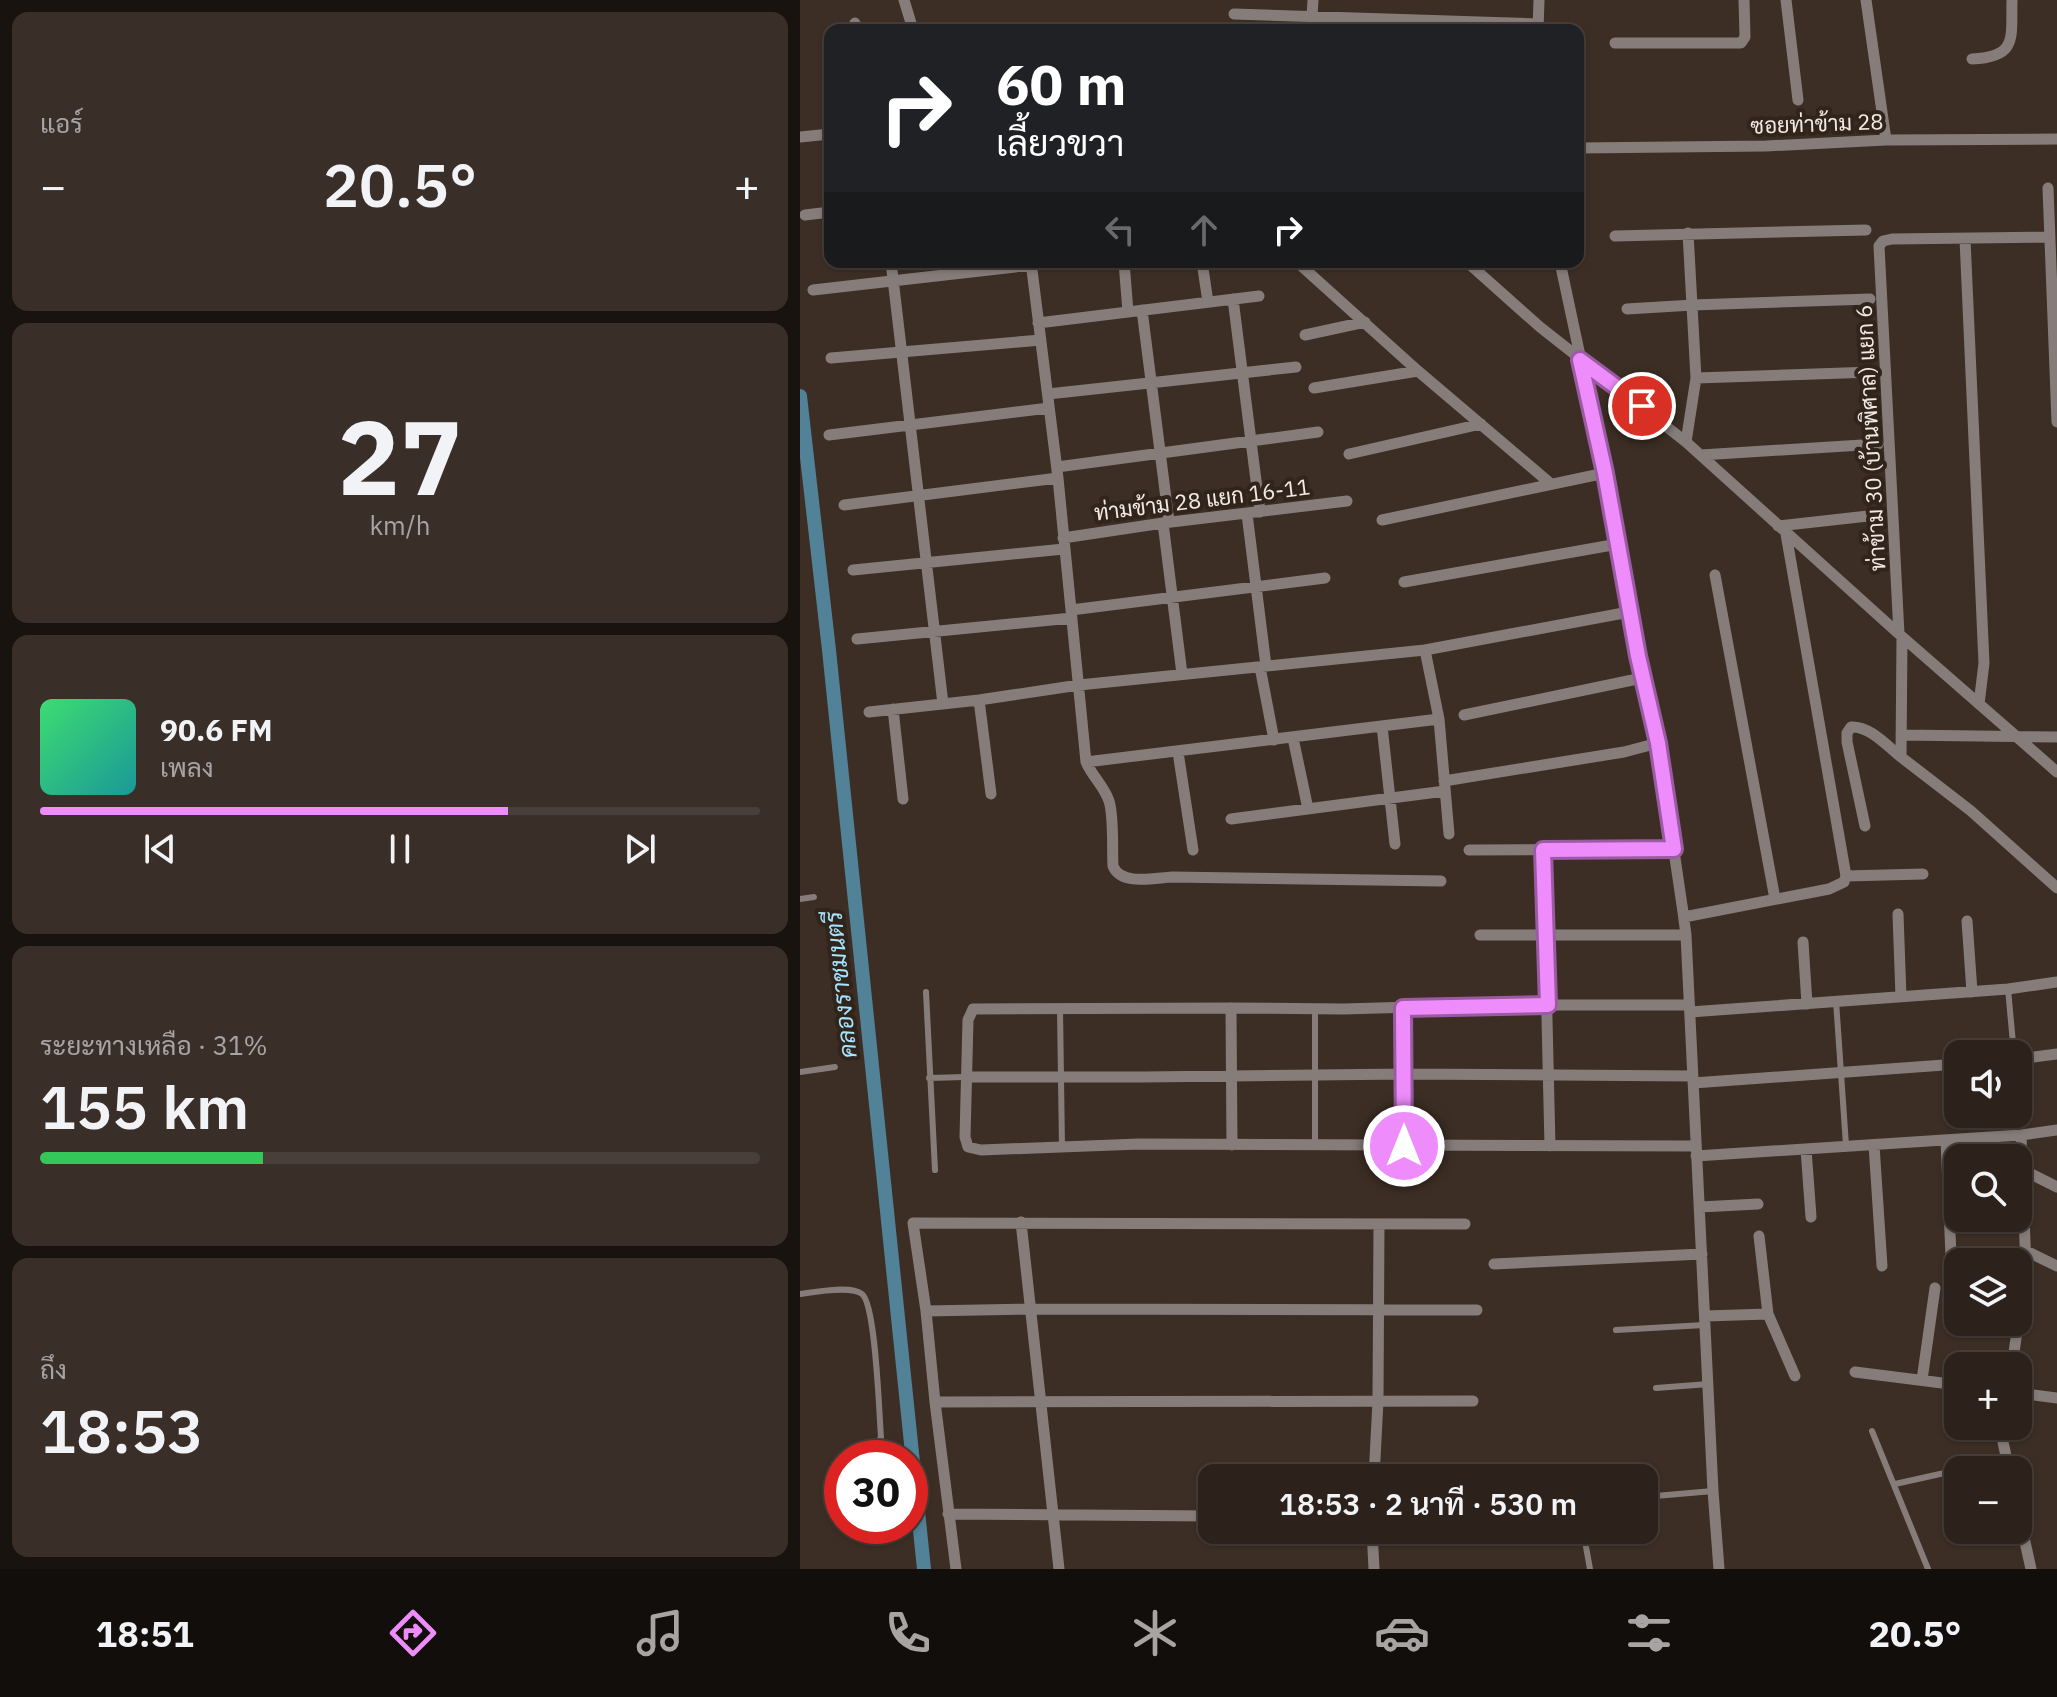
<!DOCTYPE html>
<html lang="th">
<head>
<meta charset="utf-8">
<style>
	body { margin:0; font-family:"IBM Plex Sans",Sarabun,sans-serif; background:#392f28; color:#f1f3f6; height:100vh; display:flex; flex-direction:column; font-size:30px; white-space:nowrap }
	* { box-sizing:border-box; margin:0 }
	p { font-size:26px; color:#a7a4a3 }
	.icon { flex:none; width:44px; height:44px; fill:none; stroke:currentColor; stroke-width:2; stroke-linecap:round; stroke-linejoin:round }
	.map { position:relative; flex:1; overflow:hidden }
	.details { display:flex; flex-direction:column; gap:12px; padding:12px; background:#19130f; width:800px }
	.details>* { flex:none }
	.guide { position:absolute; left:24px; top:24px; width:760px; height:244px; border-radius:16px; box-shadow:0 2px 6px #0004,0 0 0 2px #483f3a; background:#202124; color:#fff; overflow:hidden }
	.fabs { position:absolute; left:1144px; top:1040px; display:grid; gap:16px }
	.fabs a { display:grid; place-items:center; width:88px; height:88px; border-radius:16px; background:#2d221b; box-shadow:0 2px 6px #0004,0 0 0 2px #483f3a; font-size:40px }
	.speed { position:absolute; left:24px; top:1440px; display:flex; gap:16px; font-size:40px; font-weight:700; text-align:center }
	.speed>* { display:grid; place-content:center; width:104px; height:104px; border-radius:50%; background:#2d221b; box-shadow:0 2px 6px #0004,0 0 0 2px #483f3a; line-height:1 }
	.speed .limit { border:12px solid #d22; background:#fff; color:#111 }
	.pin { position:absolute; display:grid; place-items:center; width:68px; height:68px; color:#fff; margin:-34px; border:4px solid #fff; border-radius:50%; box-shadow:0 2px 8px #0007 }
	.me { position:absolute; width:88px; margin:-44px; rotate:0deg; stroke-linejoin:round; filter:drop-shadow(0 0 6px #0008) }
	.turn { display:flex; align-items:center; gap:28px; height:168px; padding:0 40px; font-size:36px }
	.turn .icon { width:104px; height:104px; stroke-width:2.5 }
	.turn b { display:block; font-size:56px; line-height:68px }
	.lanes { display:flex; align-items:center; height:76px; padding:0 40px; background:#0003; justify-content:center; gap:40px; direction:ltr }
	.lanes .off { opacity:.35 }
	.big { font-size:60px; font-weight:600; line-height:1.1 }
	.details .card { flex:1; display:flex; flex-direction:column; justify-content:center; gap:12px; min-width:0; padding:0 28px; border-radius:16px; background:#392f28 }
	.details .dial { align-items:center; gap:0 }
	.dial b { font-size:104px; line-height:1 }
	.song { display:flex; align-items:center; gap:24px }
	.cover { width:96px; height:96px; border-radius:12px; background:linear-gradient(135deg,hsl(140 70% 55%),hsl(180 70% 35%)) }
	.played { height:8px; border-radius:4px; background:linear-gradient(90deg,#ed8cfa 65%,#483f3a 65%) }
	.keys { display:flex; justify-content:space-around; direction:ltr }
	.heat { display:flex; justify-content:space-between; align-items:center; font-size:44px; direction:ltr }
	.charge { height:12px; border-radius:6px; background:linear-gradient(90deg,#34c759 31%,#483f3a 0) }
	.trip { position:absolute; left:398px; top:1464px; width:460px; height:80px; border-radius:16px; background:#2d221b; box-shadow:0 2px 6px #0004,0 0 0 2px #483f3a; font-weight:600; line-height:80px; text-align:center }
	.dock { display:flex; height:128px; justify-content:space-around; align-items:center; background:#120e0b; color:#a7a4a3 }
	.dock .icon { width:56px; height:56px }
	.dock .active { color:#ed8cfa }
	.dock b { font-size:36px; color:#f1f3f6 }
	main { display:flex; flex:1; min-height:0 }
	.map>svg:first-child { display:block }
	.lines { fill:none; stroke-linecap:round; stroke-linejoin:round }
	.canal { stroke:#518297; stroke-width:14 }
	.service { stroke:#867d7a; stroke-width:6 }
	.minor { stroke:#867d7a; stroke-width:11 }
	.route-casing { stroke:#9a5ba2; stroke-width:20 }
	.route { stroke:#ed8cfa; stroke-width:14 }
	.labels { text-anchor:middle; dominant-baseline:central; stroke-width:8; stroke-linejoin:round; paint-order:stroke }
	.street-label { font-size:22px; fill:#f2e9e2; stroke:#31241b }
	.water-label { font-size:24px; font-style:italic; fill:#a5e3fe; stroke:#31241b }
</style>
</head>
<body>
<main>
<section class="details">
<div class="card"><p>แอร์</p>
<div class="heat"><a>−</a><b class="big">20.5°</b><a>+</a></div>
</div>
<div class="card dial"><b>27</b><p>km/h</p></div>
<div class="card">
<div class="song"><i class="cover"></i><div><b>90.6 FM</b><p>เพลง</p></div></div>
<div class="played"></div>
<div class="keys"><svg class="icon" aria-label="previous" viewBox="0 0 24 24"><path d="M18 5L8 12l10 7zM5 5v14"/></svg><svg class="icon" aria-label="pause" viewBox="0 0 24 24"><path d="M8 5v14M16 5v14"/></svg><svg class="icon" aria-label="next" viewBox="0 0 24 24"><path d="M6 5l10 7-10 7zM19 5v14"/></svg></div>
</div>
<div class="card"><p>ระยะทางเหลือ · 31%</p><b class="big">155 km</b><div class="charge"></div></div>
<div class="card"><p>ถึง</p><b class="big">18:53</b></div>
</section>
<div class="map">
<svg width="1257" height="1569" viewBox="0 0 1257 1569">
	<rect width="100%" height="100%" fill="#3c2e24"/>
	<g class="lines">
		<!-- canal -->
		<path class="canal" d="M0,396L29,650L124,1569"/>
		<!-- service -->
		<path class="service" d="M0,899L14,897
			M1208,989L1214,1054
			M126,992L135,1170
			M1036,1001L1046,1145
			M260,1009L262,1147
			M515,1010V1146
			M0,1072L35,1067
			M129,1078L165,1077
			M0,1294C14,1292 51,1285 62,1294C76,1305 79,1414 81,1437C74,1454 54,1455 38,1459
			M816,1330L904,1325
			M856,1388L909,1384
			M1072,1431L1128,1569
			M770,1468L772,1478
			M1159,1470L1207,1460
			M1095,1484L1158,1470
			M844,1497L913,1491
			M783,1530L790,1569"/>
		<!-- minor -->
		<path class="minor" d="M104,0L111,23L110,30
			M986,0L998,100
			M1066,0L1086,140
			M434,14L738,24
			M512,16L513,0
			M55,23L57,30
			M738,30L739,0
			M815,43H941L945,37L944,0
			M1172,59C1218,57 1211,38 1212,0
			M0,137L30,134
			M778,148L966,146L1086,140L1257,139
			M1248,188L1257,422
			M5,215L30,212
			M815,236L1066,230
			M1165,239L1184,663L1179,704
			M91,262L143,704
			M231,262L258,478L286,762C292,776 304,786 309,801C314,816 312,848 313,866C321,886 354,878 372,877L641,881
			M324,262L328,312
			M402,262L408,302
			M497,262L618,371L751,484
			M667,262L740,327L886,442L1099,634L1257,772
			M760,262L805,473L829,612L858,743L883,912L886,935L913,1491L919,1569
			M13,290L232,265
			M433,299L460,512
			M827,309L893,305L1070,299
			M342,310L369,522
			M238,323L459,296
			M505,335L565,322
			M31,358L241,340
			M896,378L1073,372
			M514,388L618,371
			M248,394L496,367
			M29,435L249,408
			M886,442L896,378L888,233
			M549,454L681,424
			M901,455L1078,444
			M257,467L518,432
			M44,505L258,478
			M447,514L466,666
			M582,520L805,473
			M363,523L382,674
			M978,526L1077,515
			M263,538L363,523L547,501
			M53,570L264,549
			M915,575L975,899
			M604,582L818,544
			M271,610L525,578
			M1099,634L1079,246L1083,241L1092,239L1249,237
			M1102,637L1101,757L1171,811L1257,888
			M57,639L272,618
			M625,650L829,612
			M460,667L474,740
			M179,700L191,794
			M93,709L103,799
			M69,712L179,700L279,685L625,650L639,719L649,834
			M664,715L842,678
			M582,726L595,844
			M1101,735L1257,737
			M493,738L508,809
			M378,752L393,850
			M286,762L639,719
			M644,781L824,752L858,743
			M431,819L645,791
			M1065,826L1047,742V733L1051,727C1070,726 1086,745 1101,757
			M669,850L874,849
			M743,850L750,1146
			M1046,876L1123,874
			M1098,914L1101,997
			M884,917L1029,889L1044,882L1046,876L986,534
			M1167,921L1172,992
			M680,935H886
			M1003,942L1007,1004
			M889,1005H685L543,1009L431,1008L173,1009L168,1020L165,1137L168,1147L181,1150L339,1144L896,1146
			M431,1008L432,1145
			M603,1008L604,1146
			M890,1012L1208,989L1257,982
			M1218,1059L1257,1054
			M167,1077H344L606,1074L893,1076
			M893,1083L1158,1064
			M1221,1135L1227,1295
			M1146,1140L1152,1279
			M1074,1145L1082,1266
			M1006,1149L1011,1217
			M896,1156L1221,1135L1257,1130
			M1223,1170L1257,1187
			M900,1207L958,1204
			M221,1222L259,1569
			M959,1236L968,1314L995,1376
			M1226,1251L1257,1266
			M694,1264L902,1254
			M126,1311L230,1309L677,1310
			M905,1316L968,1314
			M1212,1366L1221,1304
			M1055,1372L1158,1385
			M1122,1380L1135,1288
			M1218,1393L1257,1398
			M135,1402L673,1401
			M1204,1426L1203,1442L1209,1470
			M574,1478L578,1401L579,1224
			M1218,1510L1231,1569
			M148,1514L412,1516
			M572,1530L574,1569
			M156,1569L135,1402L126,1311L113,1223L665,1224"/>
	</g>
	<g class="lines">
		<defs>
			<path id="route" d="M604,1146L603,1008L748,1005L743,850L874,849L858,743L838,656L805,473L780,360L842,406"/>
		</defs>
		<!-- route casing -->
		<use href="#route" class="route-casing"/>
		<!-- route -->
		<use href="#route" class="route"/>
	</g>
	<g class="labels">
		<!-- street labels -->
		<g class="street-label">
			<text transform="translate(1017 123) rotate(-2)">ซอยท่าข้าม 28</text>
			<text transform="translate(1070 438) rotate(-93)">ท่าข้าม 30 (บ้านพิศาล) แยก 6</text>
			<text transform="translate(402 499) rotate(-7)">ท่ามข้าม 28 แยก 16-11</text>
		</g>
		<!-- water labels -->
		<g class="water-label">
			<text transform="translate(40 985) rotate(-96)">คลองราชมนตรี</text>
		</g>
	</g>
</svg>
<div class="fabs">
<a><svg class="icon" aria-label="sound" viewBox="0 0 24 24"><path d="M4 9h4l5-4v14l-5-4H4zM17 9q2 3 0 6"/></svg></a>
<a><svg class="icon" aria-label="search" viewBox="0 0 24 24"><circle cx="10" cy="10" r="6"/><path d="M15 15l6 6"/></svg></a>
<a><svg class="icon" aria-label="layers" viewBox="0 0 24 24"><path d="M12 4l9 5-9 5-9-5zM3 14l9 5 9-5"/></svg></a>
<a>+</a>
<a>−</a>
</div>
<div class="speed"><div class="limit">30</div></div>
<div class="pin" style="left:842px;top:406px;background:#d93025"><svg class="icon" aria-label="arrive" viewBox="0 0 24 24"><path d="M6 21V4h12l-3 4 3 4H6"/></svg></div>
<svg class="me" style="left:604px;top:1146px" viewBox="-20 -20 40 40"><circle r="17" fill="#ed8cfa" stroke="#fff" stroke-width="3"/><path d="M0-11L8 9 0 5-8 9z" fill="#fff"/></svg>
<div class="trip">18:53 · 2 นาที · 530 m</div>
<div class="guide">
<div class="turn"><svg class="icon" aria-label="right" viewBox="0 0 24 24"><path d="M7 20v-9h11M14 6l5 5-5 5"/></svg><div><b>60 m</b>เลี้ยวขวา</div></div>
<div class="lanes"><svg class="icon off" aria-label="left" viewBox="0 0 24 24"><path d="M17 20v-9H6M10 6l-5 5 5 5"/></svg><svg class="icon off" aria-label="ahead" viewBox="0 0 24 24"><path d="M12 20V5M6 11l6-6 6 6"/></svg><svg class="icon" aria-label="right" viewBox="0 0 24 24"><path d="M7 20v-9h11M14 6l5 5-5 5"/></svg></div>
</div>
</div>
</main>
<nav class="dock">
<b>18:51</b>
<svg class="icon active" aria-label="directions" viewBox="0 0 24 24"><path d="M12 3l9 9-9 9-9-9zM9 14v-3h6M13 9l2 2-2 2"/></svg>
<svg class="icon" aria-label="music" viewBox="0 0 24 24"><path d="M9 18V5l10-2v13"/><circle cx="6" cy="18" r="3"/><circle cx="16" cy="16" r="3"/></svg>
<svg class="icon" aria-label="phone" viewBox="0 0 24 24"><path d="M5 4h4l2 5-3 2q2 4 5 5l2-3 5 2v4C11 20 4 13 5 4z"/></svg>
<svg class="icon" aria-label="climate" viewBox="0 0 24 24"><path d="M12 3v18M4 7l16 10M4 17L20 7"/></svg>
<svg class="icon" aria-label="car" viewBox="0 0 24 24"><path d="M5 17H2v-5l4-1 3-4h7l3 4 3 1v5h-3M9 17h6M6 11h13"/><circle cx="7" cy="17" r="2"/><circle cx="17" cy="17" r="2"/></svg>
<svg class="icon" aria-label="filters" viewBox="0 0 24 24"><path d="M4 7h16M4 17h16"/><circle cx="9" cy="7" r="2"/><circle cx="15" cy="17" r="2"/></svg>
<b>20.5°</b>
</nav>
</body>
</html>
